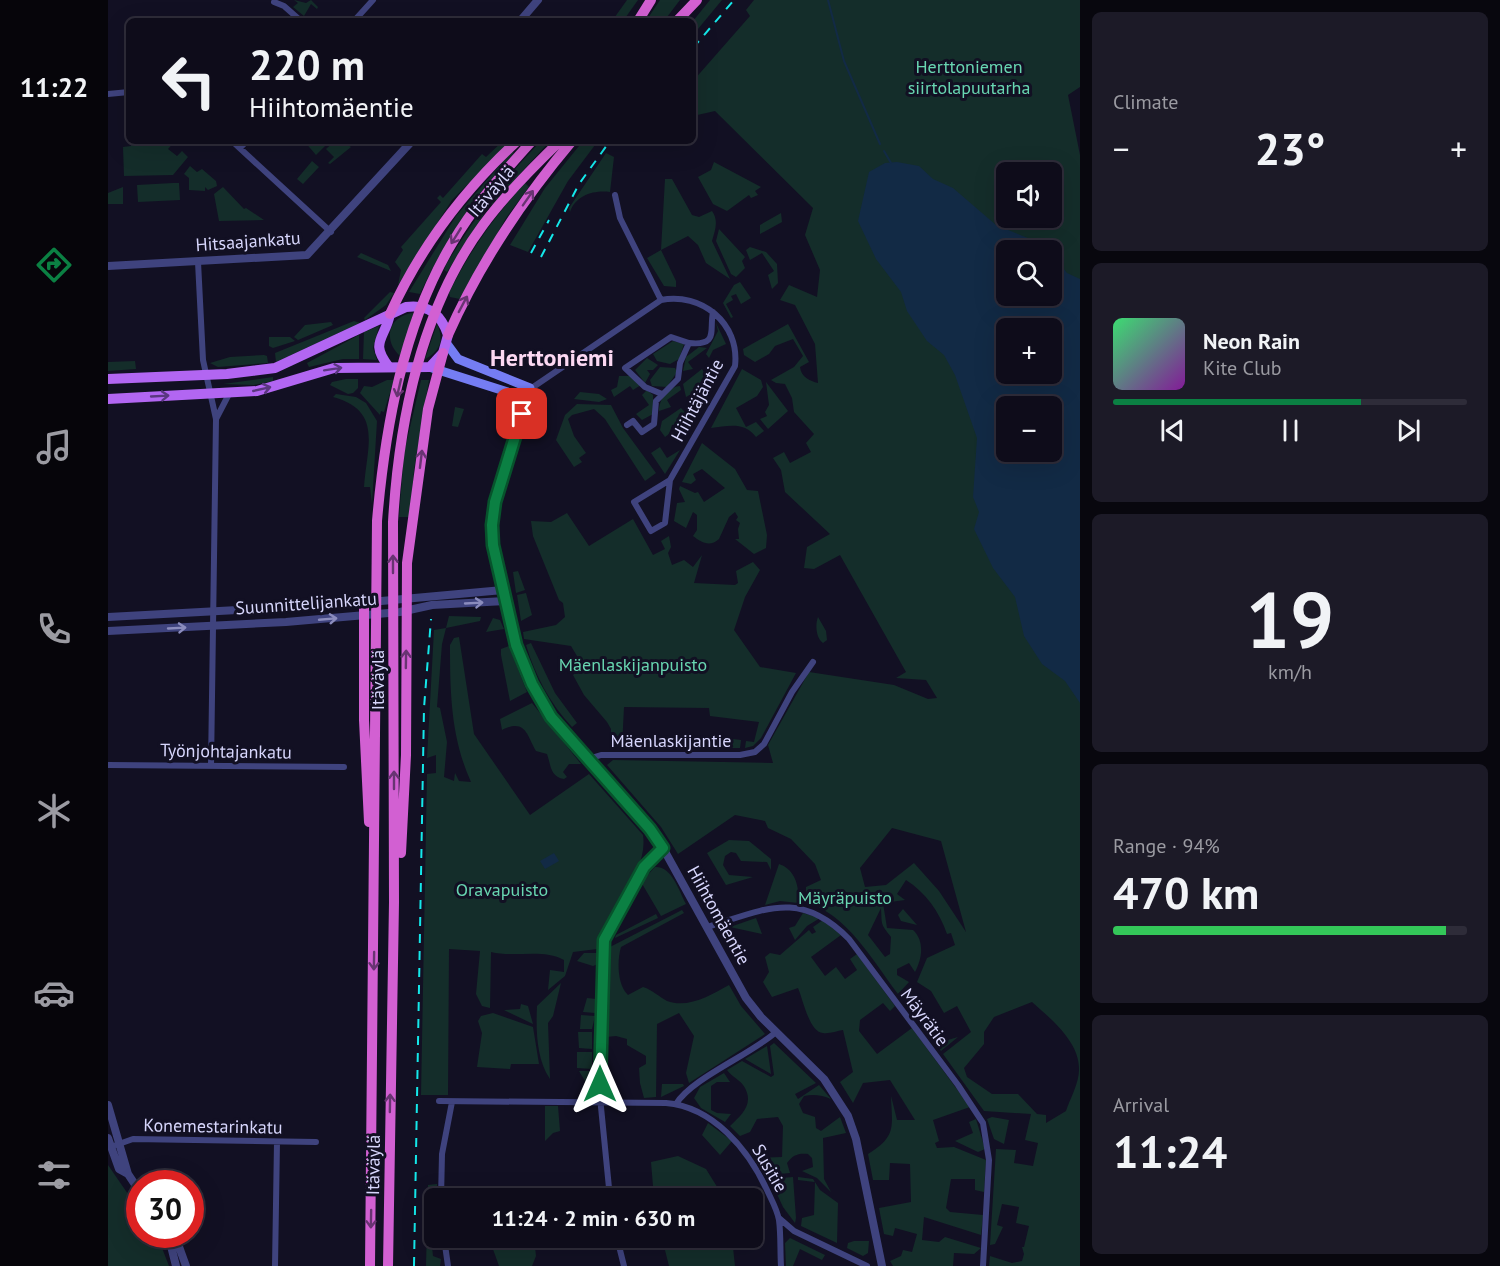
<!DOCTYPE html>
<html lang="en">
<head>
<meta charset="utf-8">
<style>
	body { margin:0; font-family:"PT Sans",sans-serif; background:#1c1a27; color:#f1f3f6; height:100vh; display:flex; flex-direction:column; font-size:22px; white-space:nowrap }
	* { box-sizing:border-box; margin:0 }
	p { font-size:20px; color:#9b9ba2 }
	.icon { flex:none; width:33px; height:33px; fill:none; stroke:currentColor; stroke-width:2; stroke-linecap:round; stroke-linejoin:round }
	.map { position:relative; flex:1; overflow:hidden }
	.side { display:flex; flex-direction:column; gap:12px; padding:12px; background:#08070e; width:420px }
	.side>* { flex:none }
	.hud { position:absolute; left:18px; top:18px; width:570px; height:126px; border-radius:9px; box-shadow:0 6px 24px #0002,0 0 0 2px #2e2c39; background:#0e0c1a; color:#f1f3f6; overflow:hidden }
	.fabs { position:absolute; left:888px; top:162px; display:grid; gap:12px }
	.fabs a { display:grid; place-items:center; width:66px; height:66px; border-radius:9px; background:#0e0c1a; box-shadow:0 6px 24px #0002,0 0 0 2px #2e2c39; font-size:30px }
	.speed { position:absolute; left:18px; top:1170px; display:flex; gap:12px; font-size:30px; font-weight:700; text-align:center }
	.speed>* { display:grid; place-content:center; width:78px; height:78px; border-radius:50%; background:#0e0c1a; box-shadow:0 6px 24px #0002,0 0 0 2px #2e2c39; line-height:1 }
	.speed .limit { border:9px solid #d22; background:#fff; color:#111 }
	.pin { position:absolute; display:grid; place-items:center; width:51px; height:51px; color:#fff; margin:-26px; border-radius:12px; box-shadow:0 3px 9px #0006 }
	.me { position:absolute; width:66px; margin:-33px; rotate:0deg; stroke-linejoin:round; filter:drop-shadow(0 0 4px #0008) }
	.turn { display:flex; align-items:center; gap:21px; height:126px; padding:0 24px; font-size:27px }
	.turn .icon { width:78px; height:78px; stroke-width:2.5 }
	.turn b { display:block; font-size:42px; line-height:51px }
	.big { font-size:45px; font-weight:800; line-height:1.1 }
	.side .widget { flex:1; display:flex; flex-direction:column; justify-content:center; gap:9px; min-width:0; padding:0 21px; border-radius:9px; background:#1c1a27 }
	.side .dial { align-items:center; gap:0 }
	.dial b { font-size:78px; line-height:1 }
	.song { display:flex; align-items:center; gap:18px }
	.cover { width:72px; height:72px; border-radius:9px; background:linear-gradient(135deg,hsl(140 70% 55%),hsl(290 70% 35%)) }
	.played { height:6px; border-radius:3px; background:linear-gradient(90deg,#0b8043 70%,#2e2c39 70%) }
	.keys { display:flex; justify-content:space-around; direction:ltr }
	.heat { display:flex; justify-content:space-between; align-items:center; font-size:33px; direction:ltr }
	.charge { height:9px; border-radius:4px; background:linear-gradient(90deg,#34c759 94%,#2e2c39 0) }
	.trip { position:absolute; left:316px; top:1188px; width:339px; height:60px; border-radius:9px; background:#0e0c1a; box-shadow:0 6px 24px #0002,0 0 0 2px #2e2c39; font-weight:800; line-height:60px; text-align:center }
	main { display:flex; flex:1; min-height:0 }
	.tabs { display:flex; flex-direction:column; width:108px; justify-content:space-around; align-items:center; background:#06050a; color:#9b9ba2 }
	.tabs .icon { width:42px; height:42px }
	.tabs .current { color:#0b8043 }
	.tabs b { font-size:27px; color:#f1f3f6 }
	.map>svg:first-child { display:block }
	.green { fill:#142d2a; fill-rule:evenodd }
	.water { fill:#122a45; fill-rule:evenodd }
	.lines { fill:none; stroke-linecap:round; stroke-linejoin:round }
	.stream { stroke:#122a45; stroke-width:2 }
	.minor { stroke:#3f437e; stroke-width:6 }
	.tertiary { stroke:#3f437e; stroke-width:8 }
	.secondary { stroke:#757df3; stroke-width:9 }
	.primary { stroke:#b266f2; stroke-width:10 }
	.trunk { stroke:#d260d2; stroke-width:10 }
	.rail { stroke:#14e8ea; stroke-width:2; stroke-dasharray:9 8; stroke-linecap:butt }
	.oneway { stroke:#683472 }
	.oneway2 { stroke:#5a3780 }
	.oneway3 { stroke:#8b8cbd }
	.route-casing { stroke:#07532c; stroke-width:15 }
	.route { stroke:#0b8043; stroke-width:10 }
	.labels { text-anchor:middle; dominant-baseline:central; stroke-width:6; stroke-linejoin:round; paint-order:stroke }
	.park-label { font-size:18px; fill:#68d6b1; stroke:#121023 }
	.street-label { font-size:18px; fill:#d7d6fc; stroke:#121023 }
	.district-label { font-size:24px; font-weight:bold; fill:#fcd8f2; stroke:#121023 }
</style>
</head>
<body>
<main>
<nav class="tabs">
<b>11:22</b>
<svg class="icon current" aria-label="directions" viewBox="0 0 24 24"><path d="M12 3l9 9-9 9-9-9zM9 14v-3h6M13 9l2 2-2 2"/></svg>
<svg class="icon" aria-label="music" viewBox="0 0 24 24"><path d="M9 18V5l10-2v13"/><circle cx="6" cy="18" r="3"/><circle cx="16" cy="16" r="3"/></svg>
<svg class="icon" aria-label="phone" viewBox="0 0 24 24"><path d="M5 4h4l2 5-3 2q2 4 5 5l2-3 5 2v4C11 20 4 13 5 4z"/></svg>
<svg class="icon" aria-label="climate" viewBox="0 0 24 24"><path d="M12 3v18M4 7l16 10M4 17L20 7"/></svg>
<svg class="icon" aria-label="car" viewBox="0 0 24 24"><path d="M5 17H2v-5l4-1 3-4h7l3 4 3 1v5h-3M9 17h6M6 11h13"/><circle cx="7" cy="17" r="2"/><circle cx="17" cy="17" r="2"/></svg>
<svg class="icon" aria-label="filters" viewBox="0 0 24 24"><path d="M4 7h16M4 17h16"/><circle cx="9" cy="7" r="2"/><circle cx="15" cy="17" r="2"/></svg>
</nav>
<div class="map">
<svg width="972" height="1266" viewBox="0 0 972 1266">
	<rect width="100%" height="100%" fill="#121023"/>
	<!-- green -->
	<path class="green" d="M186,0L198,3L203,0L210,7L209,9L203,4L196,16L185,7L190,3Z
		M519,0H530L515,21H504Z
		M552,0H572L556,21H538Z
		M602,0H614L585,35V21Z
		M646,0H972V87L960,95L972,155V1266H881L882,1256L904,1263L914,1261L916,1254L914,1247H916L921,1226L908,1223L911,1207L894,1204L889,1225L895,1227L887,1244L882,1245L888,1149L908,1150L906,1163L925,1166L930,1143L917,1140L923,1114L876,1111L835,1054L863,1032L849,1006L836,1013L823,991L809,982L819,958L847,945L843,933L839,934C831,911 818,893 798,880L789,894L797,900L775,903L779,928L805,930C817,941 814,959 807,972L801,963L789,969V975L801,982L790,994C764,960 739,913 695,901L698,896V887L713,880L707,864L683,839L660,828L657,821L627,815L570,854L553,827L499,765L505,760L665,763L660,745L701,672L786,685L820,699L829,698L818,680L788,678L798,672L732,555L706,569L696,568L699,547L722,534L677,492L673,470L665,458L676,452L682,463L703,452L698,443L706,434L686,412L684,398L677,384L668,383L663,380L686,367L695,356L685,339L667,346L661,354L647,362L636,355L635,349L680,324L701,362L692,367C693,377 702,381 710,383L707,344L687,305L672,300L681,285L709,297L712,270L697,235L705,208L607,111L585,116V81L642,16L638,10ZM898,172H944V218H898ZM898,250H944V296H898ZM898,328H944V374H898ZM898,406H944V452H898ZM784,828L833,841L858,932L831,891L806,863L778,885L757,887L752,868ZM773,908C774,925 772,923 783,937L782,954L777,957L760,935ZM924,1002C943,1019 972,1042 971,1070C971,1083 962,1099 958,1111L938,1123V1115L929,1114L910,1094H884L859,1077L856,1068L876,1044V1032L886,1017Z
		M23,141H35V146L37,141H67L60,149L69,156L74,151L80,157L65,175L16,176L15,147L23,146Z
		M196,141H220L221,142L208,155Z
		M227,141H234L243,147L222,164L220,163L226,157L218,149Z
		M395,141H403L344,200L290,285L293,270L287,262L295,250L293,247L333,202L329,198L332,195L335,198L374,154L378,157Z
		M433,141H442L378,211L339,272L336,270L338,265C365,219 396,179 433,141Z
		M475,141H490L460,181L420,252L402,245L437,188Z
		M404,151L406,153C367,196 336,241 312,294L301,292L348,216Z
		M498,153L506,157L502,192C486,190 468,195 462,212L461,208Z
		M204,161L211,167L195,184L189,179Z
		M606,162L653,187L647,191L650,195L643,198L641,195L619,211L605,204L590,177L603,170Z
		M82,166L89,172L94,169L108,181L109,186L100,190L97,187V191L81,190V178L76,174Z
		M557,179H564L584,215L591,217L604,211C611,221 607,230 604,241L622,279L598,263L590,245L580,236L553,250L568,281V287L556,286L539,258L553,250Z
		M65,183H71L72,200L30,202L29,185Z
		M417,183L421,187L398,218L352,299L342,297L341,293C361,252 386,217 417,183Z
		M15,187V204H0V193Z
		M115,187L136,209L138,208L156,220L111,221L106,194Z
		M673,213L674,222L652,234V225Z
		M611,229L637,257L634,261L637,268L628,277L623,274L608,241Z
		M642,247L658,252L669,264L670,283L664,289L660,275L666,271L654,253L642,260L638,250Z
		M253,253L280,265L283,271L249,257Z
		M632,282L643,298L633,304L628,294L623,296L625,300L618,304L625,317L623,318L615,303L626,285Z
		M282,292L286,293L278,305L257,320L256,318Z
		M306,313L292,356C274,340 281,315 306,313Z
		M246,321L252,323L168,362L167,353Z
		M223,322L225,325L190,340L186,337L197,325Z
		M608,323L618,344L605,350L601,358L598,354L610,331Z
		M329,324C336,339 333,351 317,359Z
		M271,326L265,348L269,360L255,359L256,332Z
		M251,335V359H235L201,367L199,363Z
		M161,337H182L187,341L165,348L161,346Z
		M565,341L576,344L571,359L562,364L549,361L545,354Z
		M591,347L599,348L580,362L585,369L575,371L578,357Z
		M156,355L159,356L160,363L110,367L102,363L122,357Z
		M539,358L550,365L545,370H539L542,374L537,383L527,370Z
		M27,361L28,369L0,371V362Z
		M552,367L567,368L569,372L559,387L544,386L542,380Z
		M594,369L602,382L588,385L585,393L578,397L575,384Z
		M634,369L653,380L655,387L649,396L628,408L638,427L648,422L656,431L648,437C636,421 620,426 603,428Z
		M511,376H522L533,385L525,390L522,386L506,397L503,390L509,387Z
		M165,377V381L146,385L115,384Z
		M238,379H250V388L245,393L240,394L222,385L224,382Z
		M279,380H286L276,412L273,411L272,415L252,393L256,386L264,387Z
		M313,380H321L306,470L302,517H291L296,453Z
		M658,382L680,411L660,429L652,419L659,416L657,412L661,405Z
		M572,386L573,390L559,400L563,407L551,411C551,399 560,387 572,386Z
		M539,390L545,395V414L534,420L528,414L541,405L534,395Z
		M472,392L491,394L499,399L491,402L466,399Z
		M228,394L248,397L258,403L269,421L264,504L262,487H256C259,445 275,411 225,397Z
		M469,404L503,405L515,428L548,473L537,481L497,419L486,409L464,415L460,419L466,436L478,453L471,458L474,462L466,467L448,440L457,415Z
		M347,407L356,409L350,427L344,426Z
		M573,408L585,421L564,425L561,434L557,437L552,430L554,421Z
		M594,443L627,469L639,490L650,491L659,535L658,548L646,554L627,539H631L630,529L632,523L628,520L630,517L627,512L621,517L611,539C602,547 594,543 585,536L589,530V515L585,512L578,528L566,521L569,503L577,502L571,489L572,486L587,493L590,492L596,502L617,488L594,469L585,474L588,480L583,484L574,482Z
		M552,447L559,458L572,450L557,474L543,453Z
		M459,513L481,546L525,519L545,555L557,549L553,541L561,536L563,547L560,553L564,565L576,560L585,567L594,555L586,583L627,585L630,583L628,571L645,562L652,570L637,597L626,630L652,667L688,673L653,738L645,746L637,748L638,741L646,742L651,722L602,716L601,708L516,707L514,747H503V729L499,722L476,695L465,675L475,666L463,646L416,639L415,632L448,625L457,617L455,603L451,600L425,536L423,521L443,522Z
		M410,571L417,590L408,593L405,572Z
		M418,593L424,615L413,621L409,595Z
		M341,616L373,617L372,621L338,628L334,644L329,707L332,708L339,742L336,777L346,781L347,773L351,781L363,782C343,738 342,693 342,645L346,638L351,637L366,734L422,815L481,774L535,835C541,876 495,909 489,949L465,952L457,976L440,990L442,970L456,972V960C435,948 406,958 383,952L382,1008L374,1006L368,994L372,951L341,949L340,1095H313L319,774L328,773V755L319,758L326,630L338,628Z
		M710,617L718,631L719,640L715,643C708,638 707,625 710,617Z
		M385,618L392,620L396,629L378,632Z
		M423,643L447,693L469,723L464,727C442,704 427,675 418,645Z
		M401,646L419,692L402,701L393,655V649Z
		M424,703L473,764H461L455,772L459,777L456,779C442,777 443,765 439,754L428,751C419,736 418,718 394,730L392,719Z
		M598 742a7 7 0 1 1 14 0a7 7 0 1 1-14 0Z
		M565,736H573V748L556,747V742L565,741Z
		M577,736H593V747H578Z
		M617,738L633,740L632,748H617Z
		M621,840L641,841L663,859V870L659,862L633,861L628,853L623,852L617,856L615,865L621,875L645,877L618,885L599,853Z
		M671,864C687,869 692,887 690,903L672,901L657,905Z
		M547,867C564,866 571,891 578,904L553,916L533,882Z
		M795,909L809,925L793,921L790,915Z
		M574,910L576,913L513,947C509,960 509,985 520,995L535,987C545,990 551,997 559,1001C580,1009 603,995 621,985L633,1006L657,1034L581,1083L578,1073L586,1036L571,1013L549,1024L548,1097L536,1098L532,1083L531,1068L538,1064V1056L519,1045V1039L508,1036L498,1037L500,948Z
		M695,913L712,918L699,926L687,940L681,928L687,926Z
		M548,914L550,918L507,938L508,935Z
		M648,918L654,934L622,927Z
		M715,920L733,935L703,957L717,976L728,967L737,979L749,970L742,959L749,954L787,1006L782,1011L775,1003L752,1020L751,1031L769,1054L804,1028L862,1107L825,1120L831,1141L827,1143L829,1148L846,1147L878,1160L876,1192L867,1190V1179H843L838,1208L842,1212L875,1215L873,1235L816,1217L814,1240L831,1242L837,1237L873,1248L866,1254L846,1253L845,1266H785L782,1261L793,1256L795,1250L804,1252L809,1234L787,1228L785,1236L776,1234L771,1208L803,1202L802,1164L782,1163L781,1180H765L760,1154C789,1136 784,1127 783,1096L789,1120H807L782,1080L755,1083L745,1103L732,1082L745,1072L735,1030C729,1031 721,1034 715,1033C701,1032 695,999 690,988L664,997L655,982L661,972L657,957L662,953L672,955L701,930L704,934L708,932L705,927Z
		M476,953H490V964L485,966L469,961Z
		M453,983L445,1016L440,1023L442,1079C428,1059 428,1029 429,1006Z
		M479,998L488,999L487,1013L475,1012Z
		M413,1004L420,1006L425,1024L396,1010L412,1009Z
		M813,1006L827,1024L817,1030L804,1013Z
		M385,1013L425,1027L431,1064H403L402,1069L369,1067L374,1033L370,1021L373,1016Z
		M473,1015L487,1016L484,1029H472Z
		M827,1029L833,1042L850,1037L833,1051L820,1033Z
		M470,1032H484V1049L471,1048Z
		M666,1043L708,1083L687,1094L690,1099L711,1085L723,1099C714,1095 705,1094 696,1096L691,1104L695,1113L707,1117L708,1128L713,1131L732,1117L738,1133L715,1138L716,1179L723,1192L709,1178L694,1171L705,1167L704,1158L700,1154C690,1153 685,1155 679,1163L682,1173L660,1175L650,1158L674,1157L675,1126L670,1117L649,1119L642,1132L632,1136L622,1126C633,1115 646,1105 637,1088C633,1080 624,1077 619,1070L634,1061L663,1077L666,1075L662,1046Z
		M659,1046L663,1074L637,1059Z
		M469,1052H484V1069L469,1068Z
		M471,1071H484L482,1094L477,1093V1081Z
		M616,1073L622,1082H609L603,1086V1110L609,1113L623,1114L617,1122L593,1108L586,1098L592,1087Z
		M554,1084H575L576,1086L553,1097Z
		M437,1106H450L452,1131L445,1133L437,1141Z
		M884,1117L901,1120L896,1144L886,1139L879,1119Z
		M868,1119L877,1149L870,1152L847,1141L865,1133L861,1122Z
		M600,1123L624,1141L612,1155L594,1135Z
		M570,1156L598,1169L616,1198H546L543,1162Z
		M0,1165L31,1210L32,1234L49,1235L61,1266H0Z
		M685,1177L688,1218L687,1223L675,1207L662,1179Z
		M690,1177L705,1179L712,1190L730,1203L729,1243L693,1226L694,1218L706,1215L707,1182L690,1180Z
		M329,1184L327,1236L323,1238L325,1256L333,1259L332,1266H318L320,1185Z
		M381,1238H404L399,1245L404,1248L421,1243L427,1247L428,1256L424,1266H391Z
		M554,1238H624L627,1266H561Z
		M682,1238L717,1255L714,1260L692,1249L685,1266H678L677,1243Z
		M746,1241H761L760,1253L755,1256L739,1248L740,1243Z"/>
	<!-- water -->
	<path class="water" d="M789,162L811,166L825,179L845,188L888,225L932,243L940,250H898V296H944V254L959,273L972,279V703L957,681L934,664L916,636L907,597L885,568L866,529L871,512L865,497L869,438L847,375L836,355L819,341L799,311L793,292L768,259L750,221L761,172L777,163ZM898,328H944V374H898ZM898,406H944V452H898Z
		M446,853L451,861L437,869L432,861Z"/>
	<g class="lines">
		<!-- stream -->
		<path class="stream" d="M720,0L736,61L772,144
			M776,151L783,163"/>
		<!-- minor -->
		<path class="minor" d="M166,2L176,6L193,21
			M246,21L265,0
			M0,94L21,92
			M124,141L223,232
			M132,148L139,141
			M507,195L512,218L553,300
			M90,262L95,360L108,419L103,766
			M554,394L537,387L517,368L563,337L581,343
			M412,396L553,300C593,292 632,323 627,366L562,480L557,523L543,531L526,502L562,480
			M108,419L121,394
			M519,425L525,421L534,432L546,424L548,401L570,379L572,363L581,343C611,346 601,331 605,312
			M480,759L493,755H632L647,752L656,744L684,692L705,662
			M0,765L236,767
			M599,927C658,909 692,889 741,939L850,1085L875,1123L881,1160L875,1266
			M331,1101L558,1103C605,1107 640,1149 659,1190C663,1199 669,1209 671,1220C673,1235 672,1251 673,1266
			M568,1104C584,1078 642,1055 668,1032
			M8,1145L25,1139L208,1142
			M333,1198L334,1154L344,1102
			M502,1198L492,1097L496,940L536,867L555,848
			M671,1218L686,1231L759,1266
			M336,1238L340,1266
			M509,1238L516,1266
			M167,1266L169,1142"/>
		<!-- tertiary -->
		<path class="tertiary" d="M412,21L430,0
			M0,266L199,255L304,141
			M422,388L421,403L414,415C404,447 388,482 384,516C382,536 388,556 392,575C402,625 414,675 443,717L542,829L555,848L638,998L653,1017L716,1079L740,1116L748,1139L774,1266
			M0,617L240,604L395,590
			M0,631L178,622L292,612L324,605L397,601
			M0,1105L20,1174L32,1192
			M0,1138L11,1169L20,1174
			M60,1234L68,1266
			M63,1234L69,1241L78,1266"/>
		<!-- secondary -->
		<path class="secondary" d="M339,344L350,359L422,388
			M324,368L412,396"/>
		<!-- primary -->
		<path class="primary" d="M281,367C261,342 277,339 282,314
			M0,379L119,374L167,368L298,307C320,304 333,314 340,335L335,353L322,367L226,368L149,391L0,399"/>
		<!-- trunk -->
		<path class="trunk" d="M530,21L543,0
			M569,21L589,0
			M282,314C312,248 356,190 409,141
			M340,335C371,265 415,199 464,141
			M256,603V720L261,822
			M293,853L298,755L299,563L320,409L335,353
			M262,1266L269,521C277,428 295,326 343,245C365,207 394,174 424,141
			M280,1266L286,902L285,522C291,419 313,309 375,225C397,195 425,167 452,141"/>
		<!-- rail -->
		<path class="rail" d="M585,48L626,0
			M423,253L441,220
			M433,257L471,184L502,141
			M306,1266L316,708L323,619"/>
	</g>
	<!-- one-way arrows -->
	<defs><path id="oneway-shaft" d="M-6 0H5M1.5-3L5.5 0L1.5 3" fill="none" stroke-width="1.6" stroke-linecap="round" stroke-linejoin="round" transform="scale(1.5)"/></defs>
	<g class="oneway">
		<use href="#oneway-shaft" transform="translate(420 198) rotate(-55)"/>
		<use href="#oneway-shaft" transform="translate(348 236) rotate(122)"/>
		<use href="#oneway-shaft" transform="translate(355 304) rotate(-62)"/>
		<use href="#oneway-shaft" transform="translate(291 388) rotate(103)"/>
		<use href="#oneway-shaft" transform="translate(313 459) rotate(-83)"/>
		<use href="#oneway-shaft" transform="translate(285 564) rotate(-90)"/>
		<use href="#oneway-shaft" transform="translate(298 659) rotate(-89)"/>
		<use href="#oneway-shaft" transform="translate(286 780) rotate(-90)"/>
		<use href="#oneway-shaft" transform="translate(266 961) rotate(91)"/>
		<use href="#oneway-shaft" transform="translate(282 1103) rotate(-89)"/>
		<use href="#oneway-shaft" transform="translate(263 1219) rotate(91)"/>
	</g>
	<g class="oneway2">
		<use href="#oneway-shaft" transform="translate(225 369) rotate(-9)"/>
		<use href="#oneway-shaft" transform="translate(154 389) rotate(-13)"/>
		<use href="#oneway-shaft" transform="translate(52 396) rotate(-3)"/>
	</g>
	<g class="oneway3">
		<use href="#oneway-shaft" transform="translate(366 603) rotate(-3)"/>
		<use href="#oneway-shaft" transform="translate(220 619) rotate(-5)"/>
		<use href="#oneway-shaft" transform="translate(69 628) rotate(-3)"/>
	</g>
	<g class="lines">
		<defs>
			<path id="route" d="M414,414L387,502L384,525L385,545L408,645L424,684L443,717L542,829L555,848L536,867L496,940L492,1084"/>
		</defs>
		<!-- route casing -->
		<use href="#route" class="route-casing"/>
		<!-- route -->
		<use href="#route" class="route"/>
	</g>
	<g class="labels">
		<!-- park labels -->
		<g class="park-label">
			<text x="861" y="66">Herttoniemen<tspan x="861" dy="21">siirtolapuutarha</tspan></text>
			<text x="525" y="664">Mäenlaskijanpuisto</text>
			<text x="394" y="889">Oravapuisto</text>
			<text x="737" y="897">Mäyräpuisto</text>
		</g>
		<!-- street labels -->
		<g class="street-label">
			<text transform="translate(383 191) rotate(-50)">Itäväylä</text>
			<text transform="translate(140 241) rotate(-4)">Hitsaajankatu</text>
			<text transform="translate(589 400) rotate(-62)">Hiihtäjäntie</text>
			<text transform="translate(198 603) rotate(-4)">Suunnittelijankatu</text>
			<text transform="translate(269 680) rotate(-90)">Itäväylä</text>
			<text x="563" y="740">Mäenlaskijantie</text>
			<text transform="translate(118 751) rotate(1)">Työnjohtajankatu</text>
			<text transform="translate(611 915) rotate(61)">Hiihtomäentie</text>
			<text transform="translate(817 1017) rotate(53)">Mäyrätie</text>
			<text transform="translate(105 1126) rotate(1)">Konemestarinkatu</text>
			<text transform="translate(265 1165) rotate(-89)">Itäväylä</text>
			<text transform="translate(662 1168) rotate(60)">Susitie</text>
		</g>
		<!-- district labels -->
		<g class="district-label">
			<text x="444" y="357">Herttoniemi</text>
		</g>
	</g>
</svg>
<div class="fabs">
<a><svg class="icon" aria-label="sound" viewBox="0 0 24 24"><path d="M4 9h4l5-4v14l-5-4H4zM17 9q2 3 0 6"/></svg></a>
<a><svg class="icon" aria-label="search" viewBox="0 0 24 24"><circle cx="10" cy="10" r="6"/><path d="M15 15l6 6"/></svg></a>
<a>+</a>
<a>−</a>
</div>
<div class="speed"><div class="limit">30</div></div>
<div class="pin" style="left:414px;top:414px;background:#d93025"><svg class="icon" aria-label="arrive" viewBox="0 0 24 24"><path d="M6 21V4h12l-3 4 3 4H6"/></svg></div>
<svg class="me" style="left:492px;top:1084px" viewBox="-20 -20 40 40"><path d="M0-17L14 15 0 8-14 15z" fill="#0b8043" stroke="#fff" stroke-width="4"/></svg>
<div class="trip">11:24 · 2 min · 630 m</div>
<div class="hud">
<div class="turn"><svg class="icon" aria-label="left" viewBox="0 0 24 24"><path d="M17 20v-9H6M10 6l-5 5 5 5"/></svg><div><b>220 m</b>Hiihtomäentie</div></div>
</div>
</div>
<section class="side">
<div class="widget"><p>Climate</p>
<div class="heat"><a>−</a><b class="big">23°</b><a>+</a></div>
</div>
<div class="widget">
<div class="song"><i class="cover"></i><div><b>Neon Rain</b><p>Kite Club</p></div></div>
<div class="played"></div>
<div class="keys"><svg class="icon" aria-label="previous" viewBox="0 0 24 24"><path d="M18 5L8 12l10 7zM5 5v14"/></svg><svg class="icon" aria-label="pause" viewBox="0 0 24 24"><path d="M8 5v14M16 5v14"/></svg><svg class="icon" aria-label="next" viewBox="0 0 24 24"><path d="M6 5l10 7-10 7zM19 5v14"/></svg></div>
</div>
<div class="widget dial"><b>19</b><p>km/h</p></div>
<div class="widget"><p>Range · 94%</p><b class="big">470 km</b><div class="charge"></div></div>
<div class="widget"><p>Arrival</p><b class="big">11:24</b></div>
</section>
</main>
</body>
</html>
